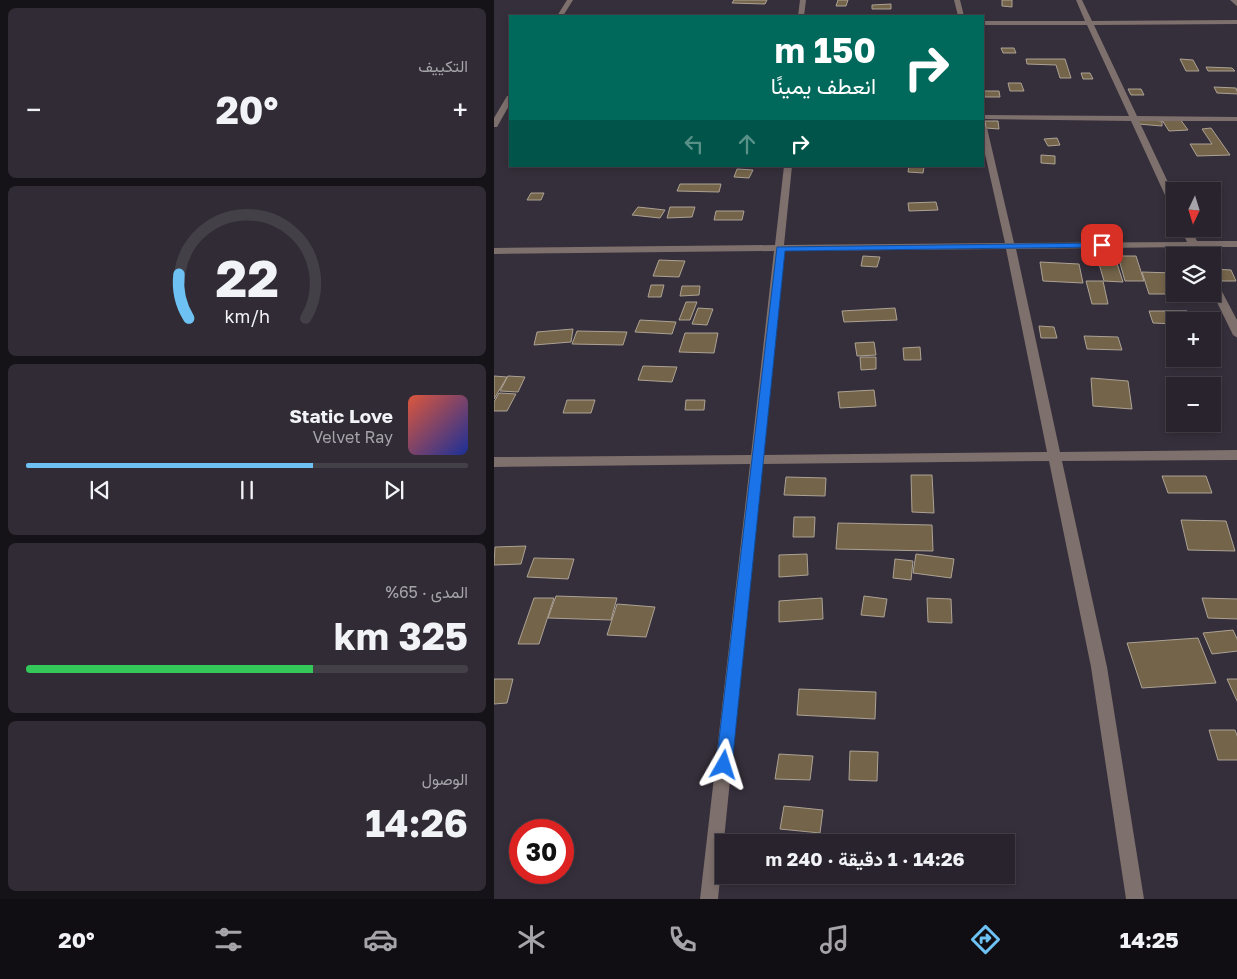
<!DOCTYPE html>
<html lang="ar">
<head>
<meta charset="utf-8">
<style>
	body { margin:0; font-family:"Golos Text",Vazirmatn,sans-serif; background:#302b34; color:#f1f3f6; direction:rtl; height:100vh; display:flex; flex-direction:column; font-size:19px; white-space:nowrap }
	* { box-sizing:border-box; margin:0 }
	p { font-size:16px; color:#a5a4a9 }
	.icon { flex:none; width:28px; height:28px; fill:none; stroke:currentColor; stroke-width:2; stroke-linecap:round; stroke-linejoin:round }
	.map { position:relative; flex:1; overflow:hidden; direction:ltr }
	.details { display:flex; flex-direction:column; gap:8px; padding:8px; background:#161318; width:494px }
	.details>* { flex:none }
	.top-card { position:absolute; left:15px; top:15px; width:475px; height:152px; border-radius:0px; box-shadow:0 2px 8px #0003,0 0 0 1px #444048; direction:rtl; background:#00695c; color:#fff; overflow:hidden }
	.needle { width:32px; rotate:184deg }
	.tools { position:absolute; left:672px; top:182px; display:grid; gap:10px }
	.tools a { display:grid; place-items:center; width:55px; height:55px; border-radius:0px; background:#28232c; box-shadow:0 2px 8px #0003,0 0 0 1px #444048; font-size:25px }
	.speed { position:absolute; left:15px; top:819px; display:flex; gap:10px; font-size:25px; font-weight:700; text-align:center }
	.speed>* { display:grid; place-content:center; width:65px; height:65px; border-radius:50%; background:#28232c; box-shadow:0 2px 8px #0003,0 0 0 1px #444048; line-height:1 }
	.speed .limit { border:8px solid #d22; background:#fff; color:#111 }
	.pin { position:absolute; display:grid; place-items:center; width:42px; height:42px; color:#fff; margin:-21px; border-radius:10px; box-shadow:0 2px 8px #0006 }
	.me { position:absolute; width:55px; margin:-28px; rotate:6deg; stroke-linejoin:round; filter:drop-shadow(0 0 4px #0008) }
	.turn { display:flex; align-items:center; gap:18px; height:105px; padding:0 25px; font-size:22px }
	.turn .icon { width:65px; height:65px; stroke-width:2.5 }
	.turn b { display:block; font-size:35px; line-height:42px }
	.lanes { display:flex; align-items:center; height:48px; padding:0 25px; background:#0003; justify-content:center; gap:25px; direction:ltr }
	.lanes .off { opacity:.35 }
	.big { font-size:38px; font-weight:700; line-height:1.1 }
	.details .card { flex:1; display:flex; flex-direction:column; justify-content:center; gap:8px; min-width:0; padding:0 18px; border-radius:8px; background:#302b34 }
	.details .dial { align-items:center; gap:0 }
	.dial svg { height:130px; overflow:visible; fill:none; stroke:#444048; stroke-width:7; stroke-linecap:round; text-anchor:middle }
	.dial text { fill:#f1f3f6; stroke:none }
	.song { display:flex; align-items:center; gap:15px }
	.cover { width:60px; height:60px; border-radius:8px; background:linear-gradient(135deg,hsl(10 70% 55%),hsl(230 70% 35%)) }
	.played { height:5px; border-radius:2px; background:linear-gradient(90deg,#6dc2f3 65%,#444048 65%) }
	.keys { display:flex; justify-content:space-around; direction:ltr }
	.heat { display:flex; justify-content:space-between; align-items:center; font-size:28px; direction:ltr }
	.charge { height:8px; border-radius:4px; background:linear-gradient(90deg,#34c759 65%,#444048 0) }
	.trip { position:absolute; left:221px; top:834px; width:300px; height:50px; border-radius:0px; background:#28232c; box-shadow:0 2px 8px #0003,0 0 0 1px #444048; font-weight:700; line-height:50px; text-align:center; direction:rtl }
	.menu { display:flex; height:80px; justify-content:space-around; align-items:center; background:#100e12; color:#a5a4a9 }
	.menu .icon { width:35px; height:35px }
	.menu .active { color:#6dc2f3 }
	.menu b { font-size:22px; color:#f1f3f6 }
	main { display:flex; flex:1; min-height:0 }
	.map>svg:first-child { display:block }
	.building { fill:#74644a; stroke:#aca294 }
	.lines { fill:none; stroke-linecap:round; stroke-linejoin:round }
	.minor { fill:#7e706c; fill-rule:evenodd }
	.route { fill:#1a73e8; stroke:#114b97 }
</style>
</head>
<body>
<main>
<div class="map">
<svg width="744" height="899" viewBox="0 0 744 899">
	<rect width="100%" height="100%" fill="#352f3b"/>
	<!-- building -->
	<path class="building" d="M240,0H273L271,4L238,3Z
		M344,0H354L352,6H342Z
		M508,0H518V7L508,6Z
		M397,4V9H378V5Z
		M507,48H520L522,53H509Z
		M532,59H571L577,78H566L562,65L533,64Z
		M686,59L699,60L705,71H692Z
		M712,67L738,68L741,71H714Z
		M587,73H596L599,79H589Z
		M514,83H527L530,91H516Z
		M720,87L742,88L744,94L723,93Z
		M634,89H647L650,95H637Z
		M490,91H505L506,97H491Z
		M644,119L668,121V126L644,124Z
		M686,119L694,130L675,131L668,120Z
		M491,121H504L505,129L492,128Z
		M717,128L736,155L703,156L696,144H718L708,129Z
		M563,138L566,145L554,146L550,139Z
		M547,155L561,156V164L547,163Z
		M415,166L430,167L429,173L414,172Z
		M243,169L259,170L255,178L240,177Z
		M186,184H227L225,192L183,191Z
		M679,186H693L696,191H682Z
		M37,193H50L47,200H33Z
		M442,202L444,210L415,211L414,203Z
		M144,207L171,210L166,218L138,215Z
		M176,207H201L198,217L173,218Z
		M222,211H250L248,220H220Z
		M369,256L386,257L383,267L367,266Z
		M624,256H642L650,281H631Z
		M603,257H621L629,282L610,281Z
		M165,260L191,261L185,277L159,276Z
		M546,262L585,264L589,283L549,281Z
		M719,269L737,270L742,281H721Z
		M648,272L679,273L681,279V294H687H655Z
		M592,281H609L614,304H598Z
		M157,285H170L167,297H154Z
		M188,286H206L205,295L186,296Z
		M192,302H203L196,320H185Z
		M204,308L219,309L213,325L198,324Z
		M401,308L403,320L350,322L348,311Z
		M655,311H693L696,321H681V324L659,323Z
		M146,320L182,322L178,334L141,332Z
		M545,326L560,327L563,338H547Z
		M79,329L77,342L40,345L43,332Z
		M83,331L133,332L129,345L78,344Z
		M191,333H224L220,353L185,352Z
		M590,336L624,337L628,350L593,349Z
		M380,342L382,355L363,356L361,343Z
		M426,347L427,360H410L409,348Z
		M366,357H382V369L367,370Z
		M149,366L183,367L178,382L144,380Z
		M0,376L13,377L0,399Z
		M14,376L31,377L24,392L6,391Z
		M597,378L634,381L638,409L599,406Z
		M380,390L382,406L346,408L344,392Z
		M5,393L22,394L13,411H0V402Z
		M73,400H101L97,413H69Z
		M192,400H211L210,410H191Z
		M417,475H438L440,513L418,512Z
		M668,476H712L718,493H674Z
		M292,477L332,478L331,496L290,495Z
		M300,517H321L320,537H299Z
		M687,520L732,521L741,551L694,550Z
		M344,523L438,525L439,551L342,549Z
		M32,546L27,564L0,565L1,547Z
		M313,554L314,575L285,577V555Z
		M422,554L460,559L457,578L419,573Z
		M40,558L80,559L74,579L33,577Z
		M401,559L419,561L417,580L399,578Z
		M62,596L123,598L117,620L54,618Z
		M370,596L393,599L390,617L367,615Z
		M40,598H60L45,644H24Z
		M328,598L329,619L285,622V601Z
		M433,598L457,599L458,623L434,622Z
		M708,598L744,599V619L714,618Z
		M123,604L161,607L152,637L113,635Z
		M739,630L744,641V651L718,654L709,633Z
		M704,638L722,683L648,688L633,643Z
		M0,679H19L13,703L0,704Z
		M733,679H744V703Z
		M305,689L382,692L381,719L303,715Z
		M715,730H741L744,738V760H724Z
		M356,751L384,752L383,781L355,780Z
		M285,754L319,756L316,780L281,779Z
		M290,806L329,810L326,833L286,829Z"/>
	<g class="lines">
		<!-- minor -->
		<path class="minor" d="M73,0H79L69,16H63Z
			M306,0H312L310,16H304Z
			M460,0H466L470,16H464Z
			M582,0H588L598,21L744,20V24L600,25L643,116L744,117V121H645L681,197V209L676,206L637,121L489,119V115L635,116L593,25H489V21H591Z
			M736,0H743L744,7Z
			M13,96H16V104L3,127H0V118Z
			M489,126L493,128L520,243L693,242L687,229H697L703,241H744V247H706L710,256H700L696,247L522,249L566,452L744,450V460L568,461L613,667L650,899H632L597,667L555,461L268,464L224,899H206L256,464L0,467V457L257,455L280,251L0,254V248L281,245L290,166H298L290,245L511,243L489,145ZM512,249L553,452L269,455L290,251Z
			M719,281L724,284L744,322V338L739,335L719,294Z"/>
	</g>
	<!-- route -->
	<path class="route" d="M608,243L612,245L611,247L291,251L238,765L235,770L230,773L224,770L222,765L283,247Z"/>
</svg>
<div class="tools">
<a><svg class="needle" viewBox="-14 -14 28 28"><path d="M0-13l5 13h-10z" fill="#e53935"/><path d="M0 13l5-13h-10z" fill="#a5a4a9"/></svg></a>
<a><svg class="icon" aria-label="layers" viewBox="0 0 24 24"><path d="M12 4l9 5-9 5-9-5zM3 14l9 5 9-5"/></svg></a>
<a>+</a>
<a>−</a>
</div>
<div class="speed"><div class="limit">30</div></div>
<div class="pin" style="left:608px;top:245px;background:#d93025"><svg class="icon" aria-label="arrive" viewBox="0 0 24 24"><path d="M6 21V4h12l-3 4 3 4H6"/></svg></div>
<svg class="me" style="left:230px;top:765px" viewBox="-20 -20 40 40"><path d="M0-17L14 15 0 8-14 15z" fill="#1a73e8" stroke="#fff" stroke-width="4"/></svg>
<div class="trip">14:26 · 1 دقيقة · 240 m</div>
<div class="top-card">
<div class="turn"><svg class="icon" aria-label="right" viewBox="0 0 24 24"><path d="M7 20v-9h11M14 6l5 5-5 5"/></svg><div><b>150 m</b>انعطف يمينًا</div></div>
<div class="lanes"><svg class="icon off" aria-label="left" viewBox="0 0 24 24"><path d="M17 20v-9H6M10 6l-5 5 5 5"/></svg><svg class="icon off" aria-label="ahead" viewBox="0 0 24 24"><path d="M12 20V5M6 11l6-6 6 6"/></svg><svg class="icon" aria-label="right" viewBox="0 0 24 24"><path d="M7 20v-9h11M14 6l5 5-5 5"/></svg></div>
</div>
</div>
<section class="details">
<div class="card"><p>التكييف</p>
<div class="heat"><a>−</a><b class="big">20°</b><a>+</a></div>
</div>
<div class="card dial"><svg viewBox="0 0 100 80">
<path d="M14 69A42 42 0 1 1 86 69"/>
<path d="M14 69A42 42 0 0 1 8 42" stroke="#6dc2f3"/>
<text x="50" y="56" font-size="32" font-weight="700">22</text>
<text x="50" y="72" font-size="11">km/h</text>
</svg></div>
<div class="card">
<div class="song"><i class="cover"></i><div><b>Static Love</b><p>Velvet Ray</p></div></div>
<div class="played"></div>
<div class="keys"><svg class="icon" aria-label="previous" viewBox="0 0 24 24"><path d="M18 5L8 12l10 7zM5 5v14"/></svg><svg class="icon" aria-label="pause" viewBox="0 0 24 24"><path d="M8 5v14M16 5v14"/></svg><svg class="icon" aria-label="next" viewBox="0 0 24 24"><path d="M6 5l10 7-10 7zM19 5v14"/></svg></div>
</div>
<div class="card"><p>المدى · 65%</p><b class="big">325 km</b><div class="charge"></div></div>
<div class="card"><p>الوصول</p><b class="big">14:26</b></div>
</section>
</main>
<nav class="menu">
<b>14:25</b>
<svg class="icon active" aria-label="directions" viewBox="0 0 24 24"><path d="M12 3l9 9-9 9-9-9zM9 14v-3h6M13 9l2 2-2 2"/></svg>
<svg class="icon" aria-label="music" viewBox="0 0 24 24"><path d="M9 18V5l10-2v13"/><circle cx="6" cy="18" r="3"/><circle cx="16" cy="16" r="3"/></svg>
<svg class="icon" aria-label="phone" viewBox="0 0 24 24"><path d="M5 4h4l2 5-3 2q2 4 5 5l2-3 5 2v4C11 20 4 13 5 4z"/></svg>
<svg class="icon" aria-label="climate" viewBox="0 0 24 24"><path d="M12 3v18M4 7l16 10M4 17L20 7"/></svg>
<svg class="icon" aria-label="car" viewBox="0 0 24 24"><path d="M5 17H2v-5l4-1 3-4h7l3 4 3 1v5h-3M9 17h6M6 11h13"/><circle cx="7" cy="17" r="2"/><circle cx="17" cy="17" r="2"/></svg>
<svg class="icon" aria-label="filters" viewBox="0 0 24 24"><path d="M4 7h16M4 17h16"/><circle cx="9" cy="7" r="2"/><circle cx="15" cy="17" r="2"/></svg>
<b>20°</b>
</nav>
</body>
</html>
